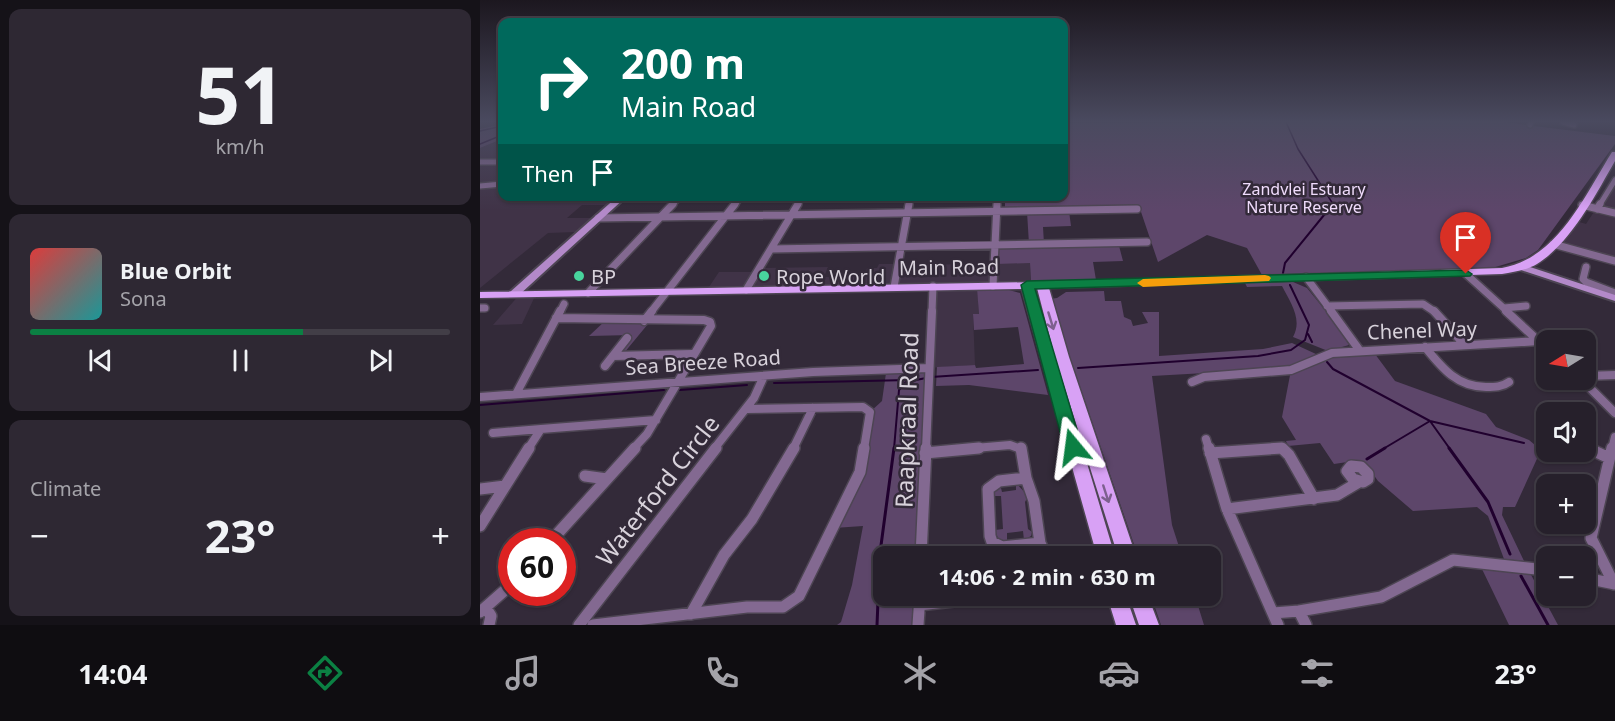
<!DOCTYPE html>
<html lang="en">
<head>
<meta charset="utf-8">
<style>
	body { margin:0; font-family:"Noto Sans",sans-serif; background:#2e2833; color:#f1f3f6; height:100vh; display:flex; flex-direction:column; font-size:22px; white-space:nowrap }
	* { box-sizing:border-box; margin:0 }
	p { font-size:20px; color:#a4a3a9 }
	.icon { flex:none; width:33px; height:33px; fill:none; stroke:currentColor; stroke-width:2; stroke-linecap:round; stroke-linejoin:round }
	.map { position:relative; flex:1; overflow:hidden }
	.details { display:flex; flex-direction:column; gap:9px; padding:9px; background:#151218; width:480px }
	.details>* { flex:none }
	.banner { position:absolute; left:18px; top:18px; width:570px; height:183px; border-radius:12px; box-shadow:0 2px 4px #0004,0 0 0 2px #423e47; background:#00695c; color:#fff; overflow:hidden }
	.needle { width:39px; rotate:259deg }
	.buttons { position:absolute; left:1056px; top:330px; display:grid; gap:12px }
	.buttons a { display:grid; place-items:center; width:60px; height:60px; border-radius:12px; background:#26202b; box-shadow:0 2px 4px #0004,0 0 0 2px #423e47; font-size:30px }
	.speed { position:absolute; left:18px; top:528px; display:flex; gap:12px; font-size:30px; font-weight:700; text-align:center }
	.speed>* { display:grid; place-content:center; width:78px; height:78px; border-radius:50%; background:#26202b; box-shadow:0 2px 4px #0004,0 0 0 2px #423e47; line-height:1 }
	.speed .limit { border:9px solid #d22; background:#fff; color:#111 }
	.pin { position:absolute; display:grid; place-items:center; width:51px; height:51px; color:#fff; margin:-62px -26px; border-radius:50% 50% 50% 0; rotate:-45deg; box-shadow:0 0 6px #0007 }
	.pin .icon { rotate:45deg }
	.me { position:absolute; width:66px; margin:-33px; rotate:344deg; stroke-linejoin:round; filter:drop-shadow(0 0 4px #0008) }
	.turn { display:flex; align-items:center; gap:21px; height:126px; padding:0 24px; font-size:27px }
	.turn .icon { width:78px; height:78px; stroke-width:2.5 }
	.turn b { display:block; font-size:42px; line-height:51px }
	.then { display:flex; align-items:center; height:57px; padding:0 24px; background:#0003; gap:12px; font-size:22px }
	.big { font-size:45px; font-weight:700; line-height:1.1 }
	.details .widget { flex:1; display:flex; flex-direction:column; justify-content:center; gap:9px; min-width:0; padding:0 21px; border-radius:12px; background:#2e2833 }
	.details .dial { align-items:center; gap:0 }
	.dial b { font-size:78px; line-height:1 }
	.song { display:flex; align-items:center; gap:18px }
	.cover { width:72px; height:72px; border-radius:9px; background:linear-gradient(135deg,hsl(0 70% 55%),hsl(180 70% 35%)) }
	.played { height:6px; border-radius:3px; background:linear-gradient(90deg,#0b8043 65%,#423e47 65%) }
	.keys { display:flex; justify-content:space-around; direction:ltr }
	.heat { display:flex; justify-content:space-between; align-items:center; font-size:33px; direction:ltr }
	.trip { position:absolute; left:393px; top:546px; width:348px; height:60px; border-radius:12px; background:#26202b; box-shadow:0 2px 4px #0004,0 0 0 2px #423e47; font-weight:700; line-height:60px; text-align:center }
	.tabs { display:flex; height:96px; justify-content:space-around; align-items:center; background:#0f0d11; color:#a4a3a9 }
	.tabs .icon { width:42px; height:42px }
	.tabs .active { color:#0b8043 }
	.tabs b { font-size:27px; color:#f1f3f6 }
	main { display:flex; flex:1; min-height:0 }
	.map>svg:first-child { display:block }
	.built { fill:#403347 }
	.green { fill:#5d466a }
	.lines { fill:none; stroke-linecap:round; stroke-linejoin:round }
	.stream-far2 { stroke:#20002e; stroke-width:1.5 }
	.stream-far1 { stroke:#20002e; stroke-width:2 }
	.stream { stroke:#20002e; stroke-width:3 }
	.minor-far3-casing { stroke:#4d4553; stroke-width:8 }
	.minor-far2-casing { stroke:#4d4553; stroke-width:10 }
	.minor-far1-casing { stroke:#4d4553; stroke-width:11 }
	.minor-casing { stroke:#4d4553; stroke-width:14 }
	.secondary-casing { stroke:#4d4553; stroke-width:4 }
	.primary-casing { stroke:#4d4553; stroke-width:3 }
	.minor-far3 { stroke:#836991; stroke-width:5 }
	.minor-far2 { stroke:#836991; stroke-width:7 }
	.minor-far1 { stroke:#836991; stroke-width:8 }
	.minor { stroke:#836991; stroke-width:11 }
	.secondary { fill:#b389c9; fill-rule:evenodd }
	.primary { fill:#d8a1f5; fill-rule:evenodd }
	.oneway { stroke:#7d608e }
	.route { fill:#0b8043; stroke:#07532c; stroke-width:1.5 }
	.slow { fill:#f59e0b }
	.poi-dot { fill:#48d49d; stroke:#332a39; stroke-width:2 }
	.labels { text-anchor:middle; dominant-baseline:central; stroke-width:5; stroke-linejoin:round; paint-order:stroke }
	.far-park-label { font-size:16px; fill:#f0dcfc; stroke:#332a39 }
	.street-label { font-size:20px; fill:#d8d2db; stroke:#332a39 }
	.poi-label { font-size:20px; fill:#d8d2db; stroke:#332a39; text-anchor:start }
	.near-street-label { font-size:24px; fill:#d8d2db; stroke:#332a39 }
</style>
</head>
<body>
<main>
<section class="details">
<div class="widget dial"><b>51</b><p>km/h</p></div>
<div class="widget">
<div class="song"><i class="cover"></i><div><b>Blue Orbit</b><p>Sona</p></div></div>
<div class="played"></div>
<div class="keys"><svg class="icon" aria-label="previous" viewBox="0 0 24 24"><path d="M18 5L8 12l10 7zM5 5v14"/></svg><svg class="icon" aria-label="pause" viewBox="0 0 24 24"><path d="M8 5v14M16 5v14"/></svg><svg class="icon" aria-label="next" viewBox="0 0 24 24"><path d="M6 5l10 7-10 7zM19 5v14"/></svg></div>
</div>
<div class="widget"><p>Climate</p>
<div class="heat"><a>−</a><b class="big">23°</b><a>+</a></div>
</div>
</section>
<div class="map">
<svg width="1135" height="625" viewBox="0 0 1135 625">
	<rect width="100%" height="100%" fill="#332a39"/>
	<!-- built -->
	<path class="built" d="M22,139V196L136,197L127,205H102L87,218H112L96,232L68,233L0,288V148Z
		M1135,180V261L1081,246L1096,221L1106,224Z
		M550,262L551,285L497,286L499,314L493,315L495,365L449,368L453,287L227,290L239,272H277L279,268L348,267L344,277L385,276L387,268H397L399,264H418V266Z
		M40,294H56L42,324L13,325Z"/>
	<!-- green -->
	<path class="green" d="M1023,122L1135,136V144L1058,250L1046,258L1012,268L782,275L767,248L727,235L678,262L659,206L525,209V197L584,196V123Z
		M22,124V139L0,148V129Z
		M589,211L591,226L563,227L564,244L638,242L643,261L613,262L616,280L551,281L550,263L516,264L517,248L549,244L547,212Z
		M813,282L827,288L858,326L869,345L848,351L813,337C823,319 810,302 802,286L767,287L765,283Z
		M497,289L529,290L540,293L568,395L489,385L456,386L457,367L495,365L496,368L544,364L538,327L494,330L493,314H499Z
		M624,291L625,301H641L644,317L651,320L653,326L668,323L662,312H679V356L783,349L812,343L836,354L817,365L796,369L672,376L692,525L702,556H658L570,299L577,298L586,292Z
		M126,320L168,324L144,353L142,349L152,335L109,336Z
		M895,354L915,381L1006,414L1016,427L1049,440L1061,450L1035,507H1023L1022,515L1044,561L1024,559L1008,516L997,507L933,511L898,481L888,467L874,461L854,464L840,443L808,446L806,441L816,440L802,417L811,370L844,355Z
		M449,372L441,556H404V596H439L438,625H357L361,622L372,585L383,526L354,528L380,472L390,412L402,401L406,373Z
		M536,483L548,496L545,502L548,529L552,532L551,536L544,540L543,531L527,533V542L519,541L515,530L523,529L521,496H513L515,486L520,484L522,492L536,490Z
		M1001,567L1049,571L1078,625H1029Z
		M671,596H715L724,625H681Z"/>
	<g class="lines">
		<!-- stream-far2 -->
		<path class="stream-far2" d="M806,122L818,149L853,204L851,206
			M0,131L22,126
			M0,144L22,135"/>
		<!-- stream-far1 -->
		<path class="stream-far1" d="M803,273L805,263L853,204
			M828,334L832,342
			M847,362L853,369L950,421L1044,443
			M598,368L778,356L811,350L825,340L829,325L810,285
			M451,377L558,370
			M294,383L429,380
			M200,390L267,385
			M0,405L184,390
			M950,421L970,449
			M414,449L419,390L426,382L446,378
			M903,449L950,421"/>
		<!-- stream -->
		<path class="stream" d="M969,448L1008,502L1030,554
			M887,459L905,448
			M1041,576L1068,625
			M397,625L400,553L414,448"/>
		<defs>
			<path id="minor-far3" d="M1083,122L1094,125
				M1050,125L1051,122
				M0,162H22
				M0,186L22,184
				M1102,205L1106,206
				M191,206L201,196
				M254,206L262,196
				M317,206L323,196
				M428,206L430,196
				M517,206V196
				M1119,206L1135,180"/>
			<path id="minor-far2" d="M1102,205L1135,213
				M1117,209L1120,204
				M118,218L657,209
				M1073,244L1135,261
				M291,249L667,242
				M1106,267L1103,279L1106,282L1135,293
				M986,274L1028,312
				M826,277L852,312
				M513,286L517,204
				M414,287L429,204
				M266,290L318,204
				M108,293L193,204
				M847,306L943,304L955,312
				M0,308H5
				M1024,308L1046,306
				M80,312L84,304
				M171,312L255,204
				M452,312L453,286"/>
			<path id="minor-far1" d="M851,311L880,351
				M954,311L985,345
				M1026,311L1066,348
				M76,318L224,320L230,322L231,326L167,434L153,449
				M164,321L172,311
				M945,347C962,368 977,387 1006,387C1015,387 1022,387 1029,382
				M133,356L212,354
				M125,366L147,338
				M1106,376L1135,375
				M1102,380L1135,413
				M712,382L724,377L811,370L852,353L1059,341
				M36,394L80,311
				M0,397L333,372L449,368
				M266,409L383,407L390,412L384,449
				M13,433L61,429
				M726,439L729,449
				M1106,447L1111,449
				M48,449L61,429L176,420
				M234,449L274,398L284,376
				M313,449L333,408
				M446,449L452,311
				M483,449L530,445L541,449
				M782,449H803
				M1132,449L1135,437"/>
			<path id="minor" d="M541,448L546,478L554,501L560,543L566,556
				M729,448L747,509L798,625
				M1108,448L1129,458
				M1132,448L1111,538L1134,584
				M445,453L499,448
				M730,453L802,448L809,455L834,499
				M871,466L881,467L888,474V479L883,482L873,479L867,471Z
				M105,476L127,479
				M546,478L519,481L508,489L510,536L512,542L522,547L560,543
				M0,489L25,486
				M747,509L857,495L879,482
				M0,526L49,448
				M70,542L155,448
				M441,556L446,448
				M1106,578L1135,584
				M439,605L517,596
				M6,608L11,616L9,625
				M819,611L901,597L973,560L1066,570
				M0,612L32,584
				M793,613L819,611L826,625
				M211,614L244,555L272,519L314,448
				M99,625L236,448
				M113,625L267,607H303L319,596L380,472L384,448
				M438,625L440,596"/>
			<path id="secondary" d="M138,196H147L38,296H30L29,294L30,292Z
				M1041,264L1135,295V301L1038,269L1036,267Z"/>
			<path id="primary" d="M1132,152H1135V161C1116,194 1091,243 1057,264C1047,270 1034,272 1022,274L569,288L589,357L656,556H638L575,357L557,288H554L635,556H617L542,289L0,298V292L614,281L1022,268C1078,258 1105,195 1132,152Z
				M627,596H646L656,625H636Z
				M649,596H668L679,625H659Z"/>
		</defs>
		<!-- minor-far3 casing -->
		<use href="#minor-far3" class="minor-far3-casing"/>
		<!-- minor-far2 casing -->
		<use href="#minor-far2" class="minor-far2-casing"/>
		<!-- minor-far1 casing -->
		<use href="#minor-far1" class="minor-far1-casing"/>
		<!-- minor casing -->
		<use href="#minor" class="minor-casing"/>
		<!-- secondary casing -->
		<use href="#secondary" class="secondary-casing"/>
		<!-- primary casing -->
		<use href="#primary" class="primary-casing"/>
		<!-- minor-far3 -->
		<use href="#minor-far3" class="minor-far3"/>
		<!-- minor-far2 -->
		<use href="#minor-far2" class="minor-far2"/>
		<!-- minor-far1 -->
		<use href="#minor-far1" class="minor-far1"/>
		<!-- minor -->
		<use href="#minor" class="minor"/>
		<!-- secondary -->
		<use href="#secondary" class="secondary"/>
		<!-- primary -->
		<use href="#primary" class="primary"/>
	</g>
	<!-- one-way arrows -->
	<defs><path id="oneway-shaft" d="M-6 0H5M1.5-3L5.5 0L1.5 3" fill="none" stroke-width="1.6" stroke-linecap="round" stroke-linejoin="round" transform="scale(1.5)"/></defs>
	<g class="oneway">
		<use href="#oneway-shaft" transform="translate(571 321) rotate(73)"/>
		<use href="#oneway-shaft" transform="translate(626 494) rotate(72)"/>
	</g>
	<!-- sky -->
	<linearGradient id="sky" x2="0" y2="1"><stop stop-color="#1c171f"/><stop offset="0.58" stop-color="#4a4a5f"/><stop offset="1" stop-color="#4a4a5f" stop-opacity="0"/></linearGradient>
	<rect width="1135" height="210" fill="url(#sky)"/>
	<!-- route -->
	<path class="route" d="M986,270L992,274L990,276L555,289L602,447L599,451L593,453L587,451L584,447L541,285L547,281Z"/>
	<!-- slow -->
	<path class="slow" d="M785,275L789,276L791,278L789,281L663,287L657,283L663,279Z"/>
	<!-- markers -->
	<g class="poi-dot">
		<circle cx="99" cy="276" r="6"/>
		<circle cx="284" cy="276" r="6"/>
	</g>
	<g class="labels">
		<!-- far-park labels -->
		<g class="far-park-label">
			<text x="824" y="189">Zandvlei Estuary<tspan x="824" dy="18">Nature Reserve</tspan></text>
		</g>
		<!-- street labels -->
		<g class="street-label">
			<text transform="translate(469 267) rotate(-1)">Main Road</text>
			<text transform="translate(942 330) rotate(-2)">Chenel Way</text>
			<text transform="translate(223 362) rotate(-4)">Sea Breeze Road</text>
		</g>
		<!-- poi labels -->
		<g class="poi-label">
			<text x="111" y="276">BP</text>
			<text x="296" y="276">Rope World</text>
		</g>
		<!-- near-street labels -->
		<g class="near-street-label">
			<text transform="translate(426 420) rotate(-88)">Raapkraal Road</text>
			<text transform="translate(177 490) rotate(-52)">Waterford Circle</text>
		</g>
	</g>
</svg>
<div class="buttons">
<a><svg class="needle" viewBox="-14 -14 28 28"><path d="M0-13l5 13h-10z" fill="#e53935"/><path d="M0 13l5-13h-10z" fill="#a4a3a9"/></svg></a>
<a><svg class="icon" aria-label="sound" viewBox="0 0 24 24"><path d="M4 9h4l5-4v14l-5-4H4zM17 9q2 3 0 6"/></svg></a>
<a>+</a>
<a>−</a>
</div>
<div class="speed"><div class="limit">60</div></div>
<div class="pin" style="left:986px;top:274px;background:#d93025"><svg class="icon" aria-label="arrive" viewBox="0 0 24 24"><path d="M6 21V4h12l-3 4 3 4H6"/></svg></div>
<svg class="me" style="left:593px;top:447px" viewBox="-20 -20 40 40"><path d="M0-17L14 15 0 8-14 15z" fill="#0b8043" stroke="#fff" stroke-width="4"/></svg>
<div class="trip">14:06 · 2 min · 630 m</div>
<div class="banner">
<div class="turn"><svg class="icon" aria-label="right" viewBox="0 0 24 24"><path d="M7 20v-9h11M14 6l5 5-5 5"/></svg><div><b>200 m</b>Main Road</div></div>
<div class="then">Then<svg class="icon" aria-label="arrive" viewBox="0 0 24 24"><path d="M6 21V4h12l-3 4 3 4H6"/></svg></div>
</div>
</div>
</main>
<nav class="tabs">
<b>14:04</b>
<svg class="icon active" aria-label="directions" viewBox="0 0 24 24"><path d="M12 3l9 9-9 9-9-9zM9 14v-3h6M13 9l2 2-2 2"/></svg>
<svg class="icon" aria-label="music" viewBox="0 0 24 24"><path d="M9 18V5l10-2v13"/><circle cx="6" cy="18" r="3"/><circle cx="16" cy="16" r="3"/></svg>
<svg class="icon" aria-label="phone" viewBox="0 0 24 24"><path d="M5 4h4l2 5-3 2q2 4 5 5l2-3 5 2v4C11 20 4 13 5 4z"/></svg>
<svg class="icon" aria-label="climate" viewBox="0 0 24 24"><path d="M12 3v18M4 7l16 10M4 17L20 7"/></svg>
<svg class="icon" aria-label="car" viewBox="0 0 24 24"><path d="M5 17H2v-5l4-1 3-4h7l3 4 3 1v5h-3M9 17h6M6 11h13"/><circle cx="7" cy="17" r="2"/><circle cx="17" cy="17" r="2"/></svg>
<svg class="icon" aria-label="filters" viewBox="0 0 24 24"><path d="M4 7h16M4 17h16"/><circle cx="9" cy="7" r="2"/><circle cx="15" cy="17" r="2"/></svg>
<b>23°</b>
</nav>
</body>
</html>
